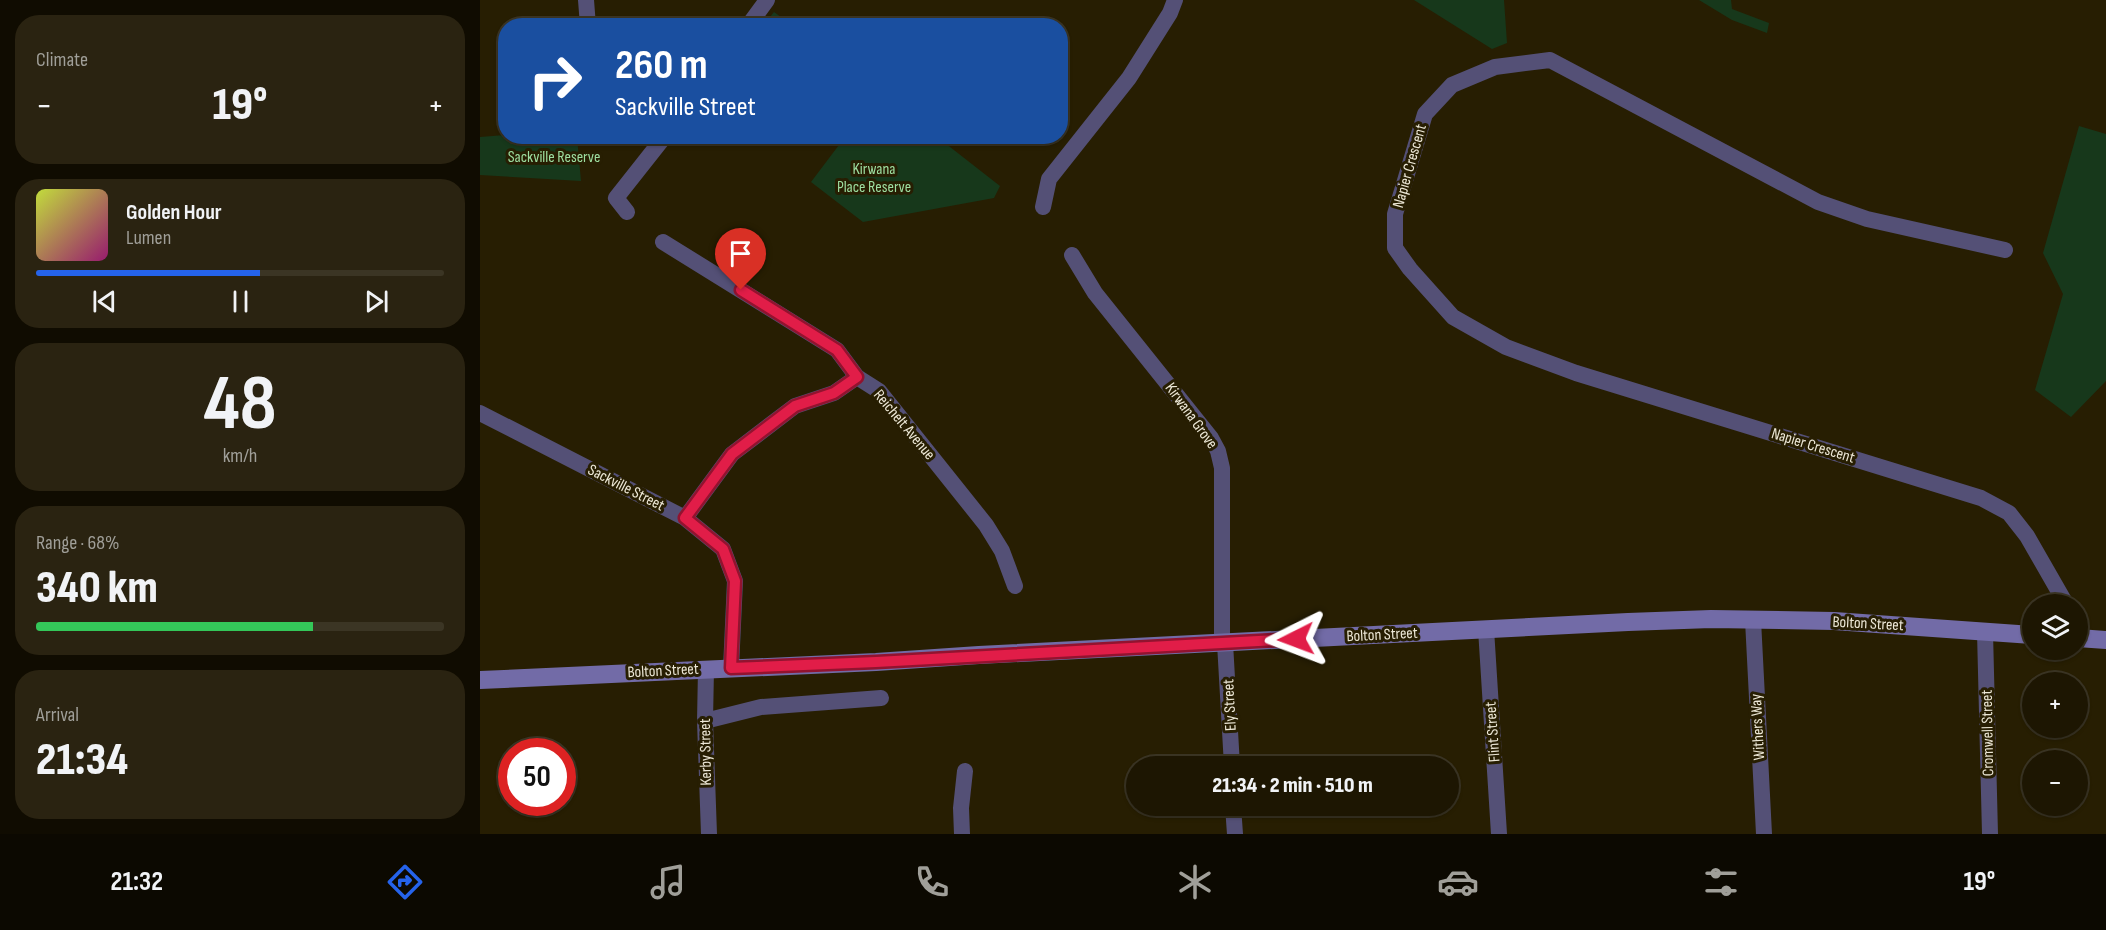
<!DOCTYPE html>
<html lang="en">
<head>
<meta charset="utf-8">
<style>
	body { margin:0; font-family:"Sofia Sans Condensed",sans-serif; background:#2a2311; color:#f1f3f6; height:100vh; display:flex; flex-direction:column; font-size:22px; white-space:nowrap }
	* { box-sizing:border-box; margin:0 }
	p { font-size:20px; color:#a09f99 }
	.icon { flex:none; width:33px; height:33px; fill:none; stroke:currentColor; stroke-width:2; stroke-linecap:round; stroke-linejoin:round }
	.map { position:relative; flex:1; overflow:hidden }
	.details { display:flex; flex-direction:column; gap:15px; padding:15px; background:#100c01; width:480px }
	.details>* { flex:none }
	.hud { position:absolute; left:18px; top:18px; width:570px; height:126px; border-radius:24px; box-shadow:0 2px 4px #0004,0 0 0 2px #3b3524; background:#1a4fa0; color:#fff; overflow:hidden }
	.controls { position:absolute; left:1542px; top:594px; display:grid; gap:12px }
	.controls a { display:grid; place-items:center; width:66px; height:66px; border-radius:50%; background:#1d1602; box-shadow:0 2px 4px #0004,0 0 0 2px #3b3524; font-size:30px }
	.speed { position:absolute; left:18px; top:738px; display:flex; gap:12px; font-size:30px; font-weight:700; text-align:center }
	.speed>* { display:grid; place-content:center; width:78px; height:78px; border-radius:50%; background:#1d1602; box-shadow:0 2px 4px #0004,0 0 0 2px #3b3524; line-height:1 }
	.speed .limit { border:9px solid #d22; background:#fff; color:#111 }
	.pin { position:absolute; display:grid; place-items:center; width:51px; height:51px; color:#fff; margin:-62px -26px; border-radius:50% 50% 50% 0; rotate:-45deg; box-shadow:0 0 6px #0007 }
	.pin .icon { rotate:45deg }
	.me { position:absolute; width:66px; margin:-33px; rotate:267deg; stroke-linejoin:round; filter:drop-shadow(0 0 4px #0008) }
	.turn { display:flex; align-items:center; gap:21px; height:126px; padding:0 18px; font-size:27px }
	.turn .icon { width:78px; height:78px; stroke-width:2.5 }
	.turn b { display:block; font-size:42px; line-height:51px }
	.big { font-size:45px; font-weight:800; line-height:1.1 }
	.details .card { flex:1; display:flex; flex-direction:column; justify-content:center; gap:9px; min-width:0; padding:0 21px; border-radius:24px; background:#2a2311 }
	.details .dial { align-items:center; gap:0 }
	.dial b { font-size:78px; line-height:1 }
	.song { display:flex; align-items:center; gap:18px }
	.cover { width:72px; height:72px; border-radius:9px; background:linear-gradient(135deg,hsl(70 70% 55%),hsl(320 70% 35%)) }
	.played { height:6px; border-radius:3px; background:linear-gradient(90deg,#2563eb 55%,#3b3524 55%) }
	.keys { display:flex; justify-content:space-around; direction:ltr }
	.heat { display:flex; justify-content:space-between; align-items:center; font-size:33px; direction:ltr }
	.charge { height:9px; border-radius:4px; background:linear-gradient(90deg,#34c759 68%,#3b3524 0) }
	.trip { position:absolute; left:646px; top:756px; width:333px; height:60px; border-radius:30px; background:#1d1602; box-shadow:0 2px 4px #0004,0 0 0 2px #3b3524; font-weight:800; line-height:60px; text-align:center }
	.dock { display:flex; height:96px; justify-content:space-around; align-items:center; background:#0c0901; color:#a09f99 }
	.dock .icon { width:42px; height:42px }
	.dock .current { color:#2563eb }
	.dock b { font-size:27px; color:#f1f3f6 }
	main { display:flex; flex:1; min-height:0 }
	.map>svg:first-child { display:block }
	.green { fill:#17381b }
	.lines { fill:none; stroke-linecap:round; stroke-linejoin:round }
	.street { stroke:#545076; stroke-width:16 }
	.secondary { stroke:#726ba7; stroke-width:18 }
	.route-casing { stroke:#92132f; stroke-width:15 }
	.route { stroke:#e11d48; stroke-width:10 }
	.labels { text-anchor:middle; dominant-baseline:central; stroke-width:6; stroke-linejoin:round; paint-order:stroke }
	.park-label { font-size:16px; fill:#9edfa1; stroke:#271e02 }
	.street-label { font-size:16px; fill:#ede8d7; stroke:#271e02 }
</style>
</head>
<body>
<main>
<section class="details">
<div class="card"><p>Climate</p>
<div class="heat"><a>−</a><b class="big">19°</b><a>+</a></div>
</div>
<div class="card">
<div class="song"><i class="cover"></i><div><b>Golden Hour</b><p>Lumen</p></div></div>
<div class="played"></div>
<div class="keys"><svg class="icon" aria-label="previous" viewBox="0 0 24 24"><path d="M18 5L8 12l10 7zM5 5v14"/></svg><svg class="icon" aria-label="pause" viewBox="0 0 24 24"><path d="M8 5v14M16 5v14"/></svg><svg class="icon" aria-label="next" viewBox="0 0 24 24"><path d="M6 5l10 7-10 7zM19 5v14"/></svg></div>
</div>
<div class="card dial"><b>48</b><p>km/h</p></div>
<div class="card"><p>Range · 68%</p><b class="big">340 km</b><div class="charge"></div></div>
<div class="card"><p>Arrival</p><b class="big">21:34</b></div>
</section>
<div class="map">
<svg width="1626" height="834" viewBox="0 0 1626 834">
	<rect width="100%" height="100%" fill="#271e02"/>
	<!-- green -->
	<path class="green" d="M934,0H1024L1027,43L1012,49Z
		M1219,0H1251L1252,9L1289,23L1287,33L1252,20Z
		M294,12L312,25H290L286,22Z
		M1599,126L1626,134V381L1591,417L1555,390L1583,294L1563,253Z
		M25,135L97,137L101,181L0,175V137Z
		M456,136L520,186L514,198L383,222L331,182L365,137Z"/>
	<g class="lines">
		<!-- street -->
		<path class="street" d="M106,0L108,26
			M268,26L287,0
			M563,207L569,179L649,78L690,13L695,0
			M147,212L136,198L185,136
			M183,242L357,350L377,377L399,391L506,525L522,551L535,586
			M1525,250L1387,219L1338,202L1070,60L1015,67L972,85L945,114L915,214V248L930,269L973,317L1026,347L1096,373L1501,498L1529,513L1547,536L1586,604
			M592,255L615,293L731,438L738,451L742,468V643
			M0,413L205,518L243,549L255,581L251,668
			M205,518L252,454L315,406L354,393L377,377
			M1273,620L1284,834
			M1006,629L1019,834
			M1505,632L1510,834
			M745,643L752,766
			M226,669L225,721L229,834
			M225,721L281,707L401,698
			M753,806L755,834
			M482,834L481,808L485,771"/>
		<!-- secondary -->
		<path class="secondary" d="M1598,638L1626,640
			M0,680L396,662L499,655L1148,622L1231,619L1354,621L1552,635"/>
	</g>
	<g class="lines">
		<defs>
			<path id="route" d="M261,290L357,350L377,377L354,393L315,406L252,454L205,518L243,549L255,581L251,668L396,662L816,639"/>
		</defs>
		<!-- route casing -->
		<use href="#route" class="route-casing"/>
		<!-- route -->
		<use href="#route" class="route"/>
	</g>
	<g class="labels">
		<!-- park labels -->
		<g class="park-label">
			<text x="74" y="157">Sackville Reserve</text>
			<text x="394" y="169">Kirwana<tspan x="394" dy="18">Place Reserve</tspan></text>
		</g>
		<!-- street labels -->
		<g class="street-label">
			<text transform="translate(930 166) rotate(-74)">Napier Crescent</text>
			<text transform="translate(711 416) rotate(54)">Kirwana Grove</text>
			<text transform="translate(424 425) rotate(50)">Reichelt Avenue</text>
			<text transform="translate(1333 446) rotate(17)">Napier Crescent</text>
			<text transform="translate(146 488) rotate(27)">Sackville Street</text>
			<text transform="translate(1388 624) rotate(3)">Bolton Street</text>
			<text transform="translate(902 635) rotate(-3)">Bolton Street</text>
			<text transform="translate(183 671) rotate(-3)">Bolton Street</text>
			<text transform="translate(750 705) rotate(-93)">Ely Street</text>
			<text transform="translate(1278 727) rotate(-93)">Withers Way</text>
			<text transform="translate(1013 732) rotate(-94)">Flint Street</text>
			<text transform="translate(1508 733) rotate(-91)">Cromwell Street</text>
			<text transform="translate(226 752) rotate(-91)">Kerby Street</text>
		</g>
	</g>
</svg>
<div class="controls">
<a><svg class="icon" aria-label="layers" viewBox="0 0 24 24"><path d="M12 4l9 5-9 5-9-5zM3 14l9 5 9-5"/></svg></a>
<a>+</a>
<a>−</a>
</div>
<div class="speed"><div class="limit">50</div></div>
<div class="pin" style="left:261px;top:290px;background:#d93025"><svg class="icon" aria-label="arrive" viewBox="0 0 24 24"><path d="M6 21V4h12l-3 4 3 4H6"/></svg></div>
<svg class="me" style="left:816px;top:639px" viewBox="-20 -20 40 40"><path d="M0-17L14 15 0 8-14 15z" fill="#e11d48" stroke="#fff" stroke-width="4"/></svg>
<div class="trip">21:34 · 2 min · 510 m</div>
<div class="hud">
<div class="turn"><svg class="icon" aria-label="right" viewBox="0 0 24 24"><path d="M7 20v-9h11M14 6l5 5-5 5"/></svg><div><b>260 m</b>Sackville Street</div></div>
</div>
</div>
</main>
<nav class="dock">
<b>21:32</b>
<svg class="icon current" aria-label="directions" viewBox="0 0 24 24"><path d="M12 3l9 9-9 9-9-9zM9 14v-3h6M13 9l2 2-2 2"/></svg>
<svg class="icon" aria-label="music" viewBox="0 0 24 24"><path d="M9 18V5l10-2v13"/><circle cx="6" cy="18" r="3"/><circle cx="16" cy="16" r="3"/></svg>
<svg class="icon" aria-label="phone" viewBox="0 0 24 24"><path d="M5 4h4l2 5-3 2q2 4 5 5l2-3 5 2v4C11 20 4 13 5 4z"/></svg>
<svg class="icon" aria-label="climate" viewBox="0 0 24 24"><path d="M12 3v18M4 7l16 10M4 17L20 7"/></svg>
<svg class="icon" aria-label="car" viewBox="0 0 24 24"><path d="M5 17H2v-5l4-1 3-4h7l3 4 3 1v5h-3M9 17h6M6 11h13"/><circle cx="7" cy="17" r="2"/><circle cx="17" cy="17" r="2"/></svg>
<svg class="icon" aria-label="filters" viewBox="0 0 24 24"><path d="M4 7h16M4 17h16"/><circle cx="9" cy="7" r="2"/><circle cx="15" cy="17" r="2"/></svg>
<b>19°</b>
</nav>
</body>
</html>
